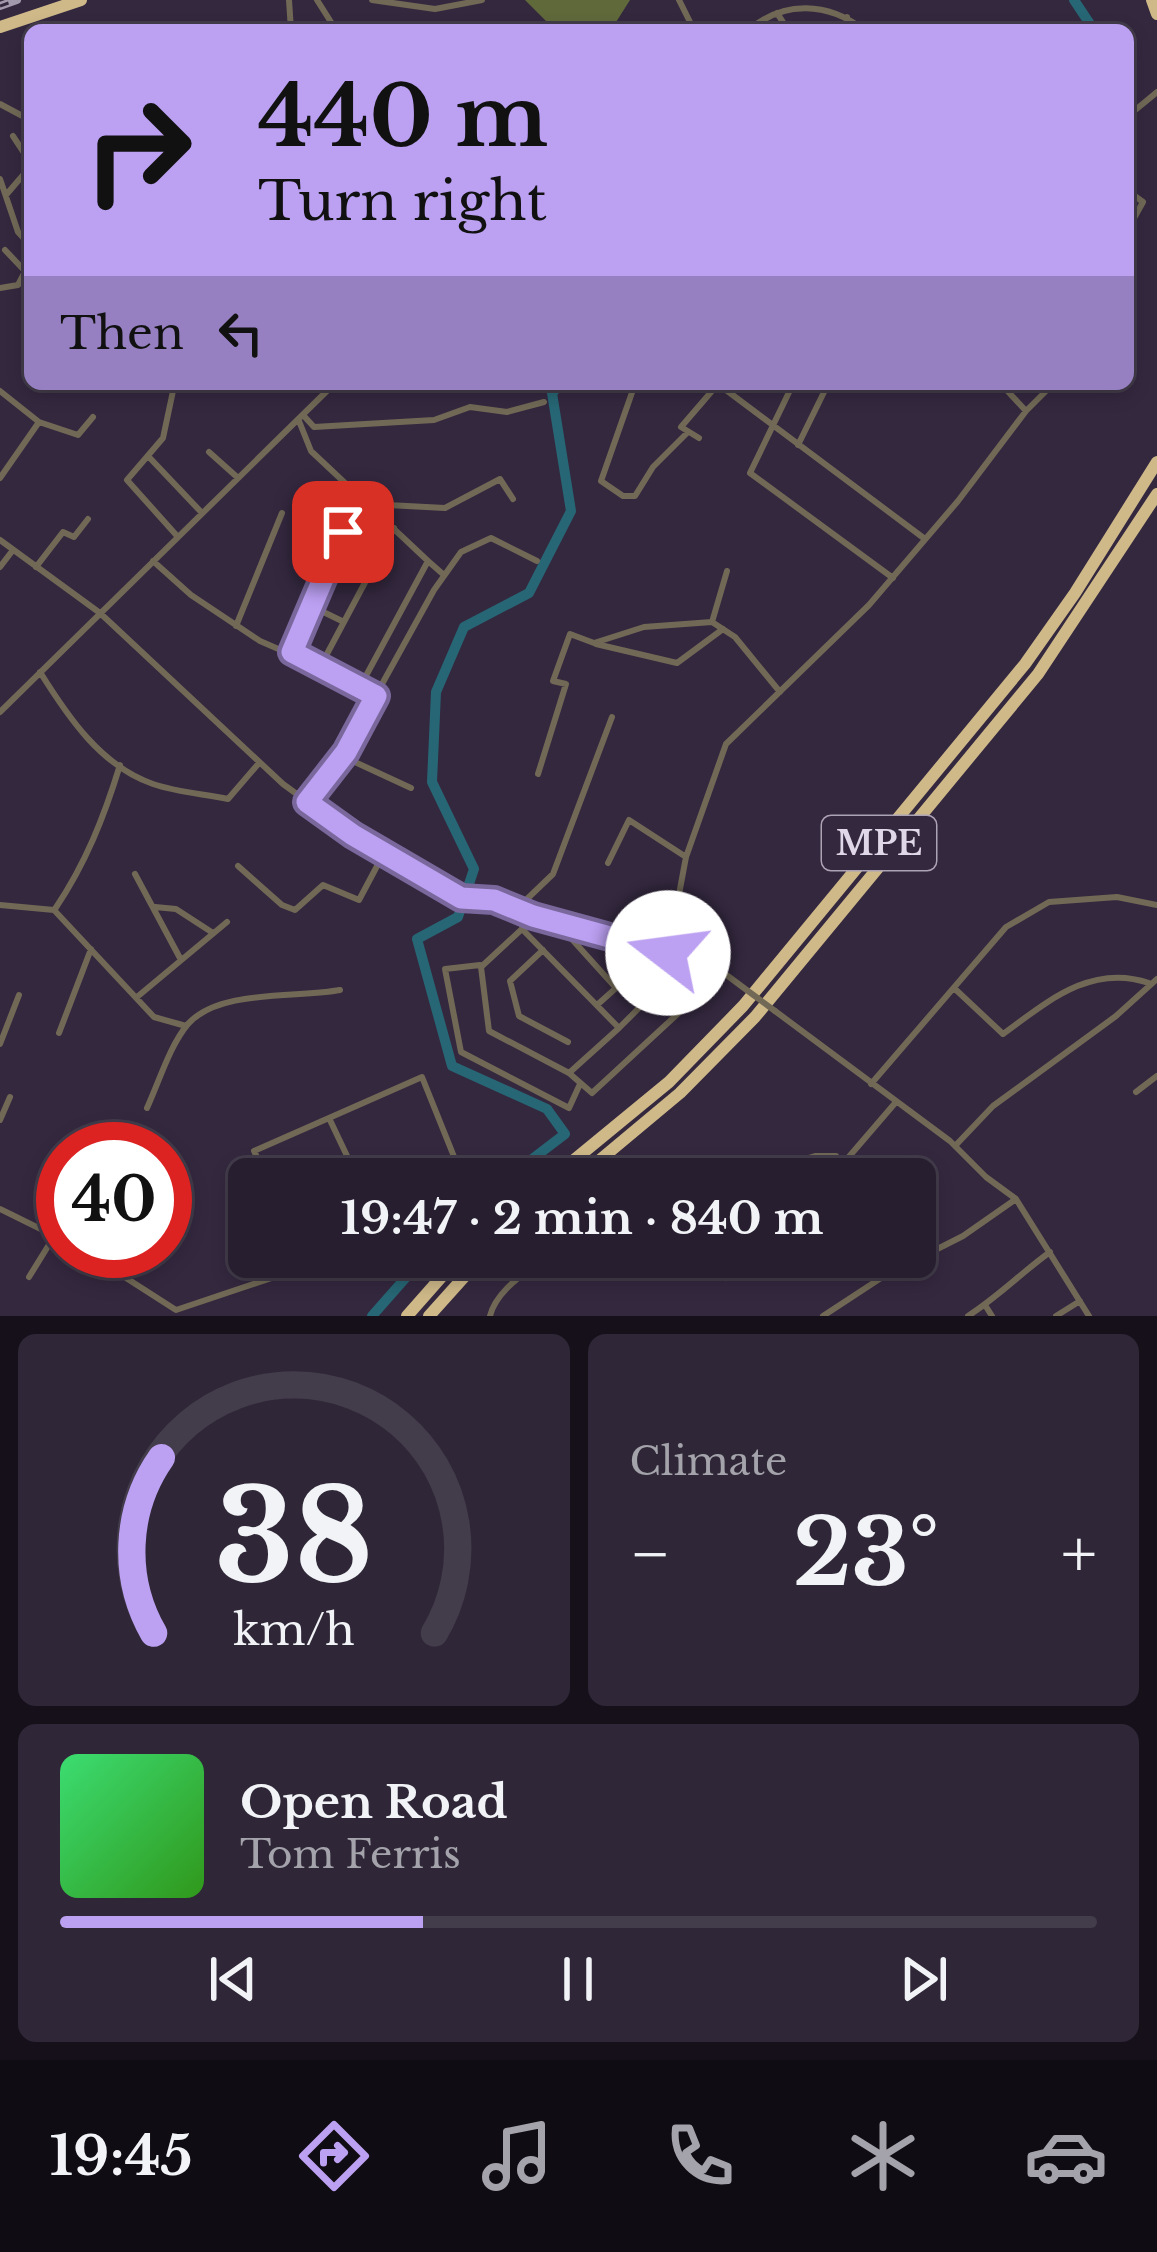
<!DOCTYPE html>
<html lang="en">
<head>
<meta charset="utf-8">
<style>
	body { margin:0; font-family:"Libre Baskerville",serif; background:#2f2737; color:#f1f3f6; height:100vh; display:flex; flex-direction:column; font-size:45px; white-space:nowrap }
	* { box-sizing:border-box; margin:0 }
	p { font-size:39px; color:#a4a2aa }
	.icon { flex:none; width:66px; height:66px; fill:none; stroke:currentColor; stroke-width:2; stroke-linecap:round; stroke-linejoin:round }
	.map { position:relative; height:1316px; overflow:hidden }
	.details { display:flex; flex-direction:column; gap:18px; padding:18px; background:#15101a; flex:1 }
	.details>* { flex:none }
	.guide { position:absolute; left:24px; top:24px; width:1110px; height:366px; border-radius:18px; box-shadow:0 6px 18px #0003,0 0 0 3px #433c4b; background:#bca0f2; color:#111; overflow:hidden }
	.speed { position:absolute; left:36px; top:1122px; display:flex; gap:24px; font-size:60px; font-weight:700; text-align:center }
	.speed>* { display:grid; place-content:center; width:156px; height:156px; border-radius:50%; background:#271e2f; box-shadow:0 6px 18px #0003,0 0 0 3px #433c4b; line-height:1 }
	.speed .limit { border:18px solid #d22; background:#fff; color:#111 }
	.pin { position:absolute; display:grid; place-items:center; width:102px; height:102px; color:#fff; margin:-51px; border-radius:24px; box-shadow:0 6px 18px #0006 }
	.me { position:absolute; width:132px; margin:-66px; rotate:285deg; stroke-linejoin:round; filter:drop-shadow(0 0 9px #0008) }
	.turn { display:flex; align-items:center; gap:42px; height:252px; padding:0 36px; font-size:54px }
	.turn .icon { width:156px; height:156px; stroke-width:2.5 }
	.turn b { display:block; font-size:84px; line-height:102px }
	.then { display:flex; align-items:center; height:114px; padding:0 36px; background:#0003; gap:24px; font-size:45px }
	.big { font-size:90px; font-weight:800; line-height:1.1 }
	.details .widget { flex:1; display:flex; flex-direction:column; justify-content:center; gap:18px; min-width:0; padding:0 42px; border-radius:18px; background:#2f2737 }
	.details .dial { align-items:center; gap:0 }
	.dial svg { height:312px; overflow:visible; fill:none; stroke:#433c4b; stroke-width:7; stroke-linecap:round; text-anchor:middle }
	.dial text { fill:#f1f3f6; stroke:none }
	.song { display:flex; align-items:center; gap:36px }
	.cover { width:144px; height:144px; border-radius:18px; background:linear-gradient(135deg,hsl(140 70% 55%),hsl(110 70% 35%)) }
	.played { height:12px; border-radius:6px; background:linear-gradient(90deg,#bca0f2 35%,#433c4b 35%) }
	.keys { display:flex; justify-content:space-around; direction:ltr }
	.heat { display:flex; justify-content:space-between; align-items:center; font-size:66px; direction:ltr }
	.details .tiles { flex:1; display:grid; gap:18px; grid-template-columns:1fr 1fr }
	.widget:last-child { grid-column:span 2 }
	.trip { position:absolute; left:228px; top:1158px; width:708px; height:120px; border-radius:18px; background:#271e2f; box-shadow:0 6px 18px #0003,0 0 0 3px #433c4b; font-weight:800; line-height:120px; text-align:center }
	.tabs { display:flex; height:192px; justify-content:space-around; align-items:center; background:#100c13; color:#a4a2aa }
	.tabs .icon { width:84px; height:84px }
	.tabs .current { color:#bca0f2 }
	.tabs b { font-size:54px; color:#f1f3f6 }
	.map>svg:first-child { display:block }
	.forest { fill:#60693a }
	.lines { fill:none; stroke-linecap:round; stroke-linejoin:round }
	.river { stroke:#276775; stroke-width:10 }
	.minor { stroke:#716956; stroke-width:6 }
	.highway { stroke:#cfb989; stroke-width:12 }
	.rail-casing { stroke:#a399ac; stroke-width:8 }
	.rail { stroke:#34283f; stroke-width:3; stroke-dasharray:9; stroke-linecap:butt }
	.minor-bridge { stroke:#716956; stroke-width:6 }
	.route-casing { stroke:#7a689d; stroke-width:30 }
	.route { stroke:#bca0f2; stroke-width:21 }
	.labels { text-anchor:middle; dominant-baseline:central; stroke-width:12; stroke-linejoin:round; paint-order:stroke }
	.shield { fill:#34283f; stroke:#aca3b5; stroke-width:3 }
	.shield-label { font-size:33px; font-weight:bold; fill:#e0d8e8 }
</style>
</head>
<body>
<div class="map">
<svg width="1157" height="1316" viewBox="0 0 1157 1316">
	<rect width="100%" height="100%" fill="#34283f"/>
	<!-- forest -->
	<path class="forest" d="M525,0H630L611,30H555Z"/>
	<g class="lines">
		<!-- river -->
		<path class="river" d="M1074,0L1094,30
			M506,1179L565,1134L547,1109L452,1066L417,939L458,917L474,869L432,782L436,692L464,627L529,593L571,511L552,393L561,384
			M372,1316L424,1257"/>
		<!-- minor -->
		<path class="minor" d="M289,0L291,30
			M317,0L336,30
			M372,0L435,9L482,0
			M679,0L694,30
			M777,13L788,30
			M175,30L189,26L194,30
			M278,30L291,28
			M749,30C784,0 828,2 864,30
			M842,30L847,17
			M0,104L30,120
			M1128,116L1157,92
			M13,136L30,162
			M0,179L18,232L28,243L30,255
			M1128,191L1143,202L1133,220
			M6,195L30,167
			M5,250L23,269
			M0,288L18,285L30,262
			M635,384L601,481L623,496H635L653,467L688,432
			M793,384L750,473L893,578
			M1001,384L1026,411
			M0,391L39,422L0,478
			M173,391L163,438L127,480L178,537
			M303,415L314,427L434,420L470,407L507,412L544,402
			M299,421L311,451L428,561
			M39,422L78,435L93,417
			M699,438L681,427L718,384L925,539
			M798,445L828,384
			M209,452L237,477
			M148,456L202,513
			M368,504L445,508L500,479L513,499
			M0,540L100,613L283,784L353,835L461,898L494,900L533,916L713,965L748,991
			M337,545L374,565
			M153,561L191,595L260,641L361,685
			M0,567L13,550
			M36,567L63,532L74,537L88,519
			M311,606L344,622
			M712,622L727,571
			M236,626L282,513
			M596,644L677,663L723,629
			M292,651L357,494
			M320,667L394,528
			M40,672C68,717 101,766 153,784C176,792 204,794 228,799L259,763
			M376,696L361,685L428,561L444,575
			M0,712L334,384
			M612,717L553,874L527,899L522,929L481,967L489,1031L569,1073L592,1093L710,984
			M344,757L411,788
			M538,774L566,684L553,681L570,634L594,643L644,627L712,622L735,637L780,692
			M307,802L345,751L434,590L461,552L491,538L537,561
			M608,863L629,820L686,857
			M238,866L282,905L295,910L323,885L359,900L384,853
			M135,874L181,960
			M0,905L54,910L154,1017L186,1026
			M155,907L176,909L213,933
			M55,909C86,863 104,817 120,765
			M522,929L619,1028L674,973L660,962L618,950L617,969
			M569,936L616,988L597,1005
			M543,950L510,981L519,1016L568,1042
			M668,953L686,857L726,744L869,605L958,501L1026,411L1053,384
			M480,965L445,969L461,1052L569,1108L580,1084
			M663,983L686,1007
			M954,988L1003,1034C1047,1002 1091,963 1149,983
			M137,997L227,922
			M775,1011L950,1141L986,1177L1016,1199L1089,1316
			M59,1033L91,949
			M0,1044L19,995
			M569,1073L619,1028
			M871,1084L1006,927L1049,902L1117,897L1157,905
			M1136,1092L1157,1076
			M147,1108C159,1082 170,1045 188,1024C219,989 297,998 340,990
			M329,1118L358,1179
			M0,1120L10,1097
			M955,1146L993,1106L1116,1016L1157,979
			M68,1149L69,1144L82,1142
			M268,1179L254,1151L422,1077L463,1179
			M739,1179L815,1156H836
			M837,1179L847,1159L896,1102
			M0,1209L63,1240
			M84,1251L176,1310L334,1257
			M305,1257L310,1268
			M713,1257L726,1278L759,1257
			M29,1277L63,1222
			M985,1305L992,1316
			M490,1316C496,1291 525,1273 545,1257
			M823,1316L884,1276L963,1236L1016,1199
			M968,1316C999,1296 1021,1273 1050,1252
			M1056,1316L1080,1301"/>
		<!-- highway -->
		<path class="highway" d="M1152,0L1157,14
			M0,27L81,0
			M551,1179L669,1082L743,1006L1025,664L1075,593L1157,462
			M577,1179L680,1093L755,1017L1038,674L1157,494
			M407,1316L459,1257
			M429,1316L482,1257"/>
		<defs>
			<path id="rail" d="M0,6L17,0"/>
		</defs>
		<!-- rail casing -->
		<use href="#rail" class="rail-casing"/>
		<!-- rail -->
		<use href="#rail" class="rail"/>
		<!-- minor-bridge -->
		<path class="minor-bridge" d="M748,991L775,1011"/>
	</g>
	<g class="lines">
		<defs>
			<path id="route" d="M343,532L292,652L376,696L346,752L307,802L353,835L461,898L494,900L533,916L668,953"/>
		</defs>
		<!-- route casing -->
		<use href="#route" class="route-casing"/>
		<!-- route -->
		<use href="#route" class="route"/>
	</g>
	<g class="labels">
		<!-- shield labels -->
		<rect class="shield" x="822" y="816" width="114" height="54" rx="9"/>
		<g class="shield-label">
			<text x="879" y="843">MPE</text>
		</g>
	</g>
</svg>
<div class="speed"><div class="limit">40</div></div>
<div class="pin" style="left:343px;top:532px;background:#d93025"><svg class="icon" aria-label="arrive" viewBox="0 0 24 24"><path d="M6 21V4h12l-3 4 3 4H6"/></svg></div>
<svg class="me" style="left:668px;top:953px" viewBox="-20 -20 40 40"><circle r="19" fill="#fff"/><path d="M0-13L10 11 0 6-10 11z" fill="#bca0f2"/></svg>
<div class="trip">19:47 · 2 min · 840 m</div>
<div class="guide">
<div class="turn"><svg class="icon" aria-label="right" viewBox="0 0 24 24"><path d="M7 20v-9h11M14 6l5 5-5 5"/></svg><div><b>440 m</b>Turn right</div></div>
<div class="then">Then<svg class="icon" aria-label="left" viewBox="0 0 24 24"><path d="M17 20v-9H6M10 6l-5 5 5 5"/></svg></div>
</div>
</div>
<section class="details">
<div class="tiles">
<div class="widget dial"><svg viewBox="0 0 100 80">
<path d="M14 69A42 42 0 1 1 86 69"/>
<path d="M14 69A42 42 0 0 1 16 24" stroke="#bca0f2"/>
<text x="50" y="56" font-size="32" font-weight="700">38</text>
<text x="50" y="72" font-size="11">km/h</text>
</svg></div>
<div class="widget"><p>Climate</p>
<div class="heat"><a>−</a><b class="big">23°</b><a>+</a></div>
</div>
<div class="widget">
<div class="song"><i class="cover"></i><div><b>Open Road</b><p>Tom Ferris</p></div></div>
<div class="played"></div>
<div class="keys"><svg class="icon" aria-label="previous" viewBox="0 0 24 24"><path d="M18 5L8 12l10 7zM5 5v14"/></svg><svg class="icon" aria-label="pause" viewBox="0 0 24 24"><path d="M8 5v14M16 5v14"/></svg><svg class="icon" aria-label="next" viewBox="0 0 24 24"><path d="M6 5l10 7-10 7zM19 5v14"/></svg></div>
</div>
</div>
</section>
<nav class="tabs">
<b>19:45</b>
<svg class="icon current" aria-label="directions" viewBox="0 0 24 24"><path d="M12 3l9 9-9 9-9-9zM9 14v-3h6M13 9l2 2-2 2"/></svg>
<svg class="icon" aria-label="music" viewBox="0 0 24 24"><path d="M9 18V5l10-2v13"/><circle cx="6" cy="18" r="3"/><circle cx="16" cy="16" r="3"/></svg>
<svg class="icon" aria-label="phone" viewBox="0 0 24 24"><path d="M5 4h4l2 5-3 2q2 4 5 5l2-3 5 2v4C11 20 4 13 5 4z"/></svg>
<svg class="icon" aria-label="climate" viewBox="0 0 24 24"><path d="M12 3v18M4 7l16 10M4 17L20 7"/></svg>
<svg class="icon" aria-label="car" viewBox="0 0 24 24"><path d="M5 17H2v-5l4-1 3-4h7l3 4 3 1v5h-3M9 17h6M6 11h13"/><circle cx="7" cy="17" r="2"/><circle cx="17" cy="17" r="2"/></svg>
</nav>
</body>
</html>
